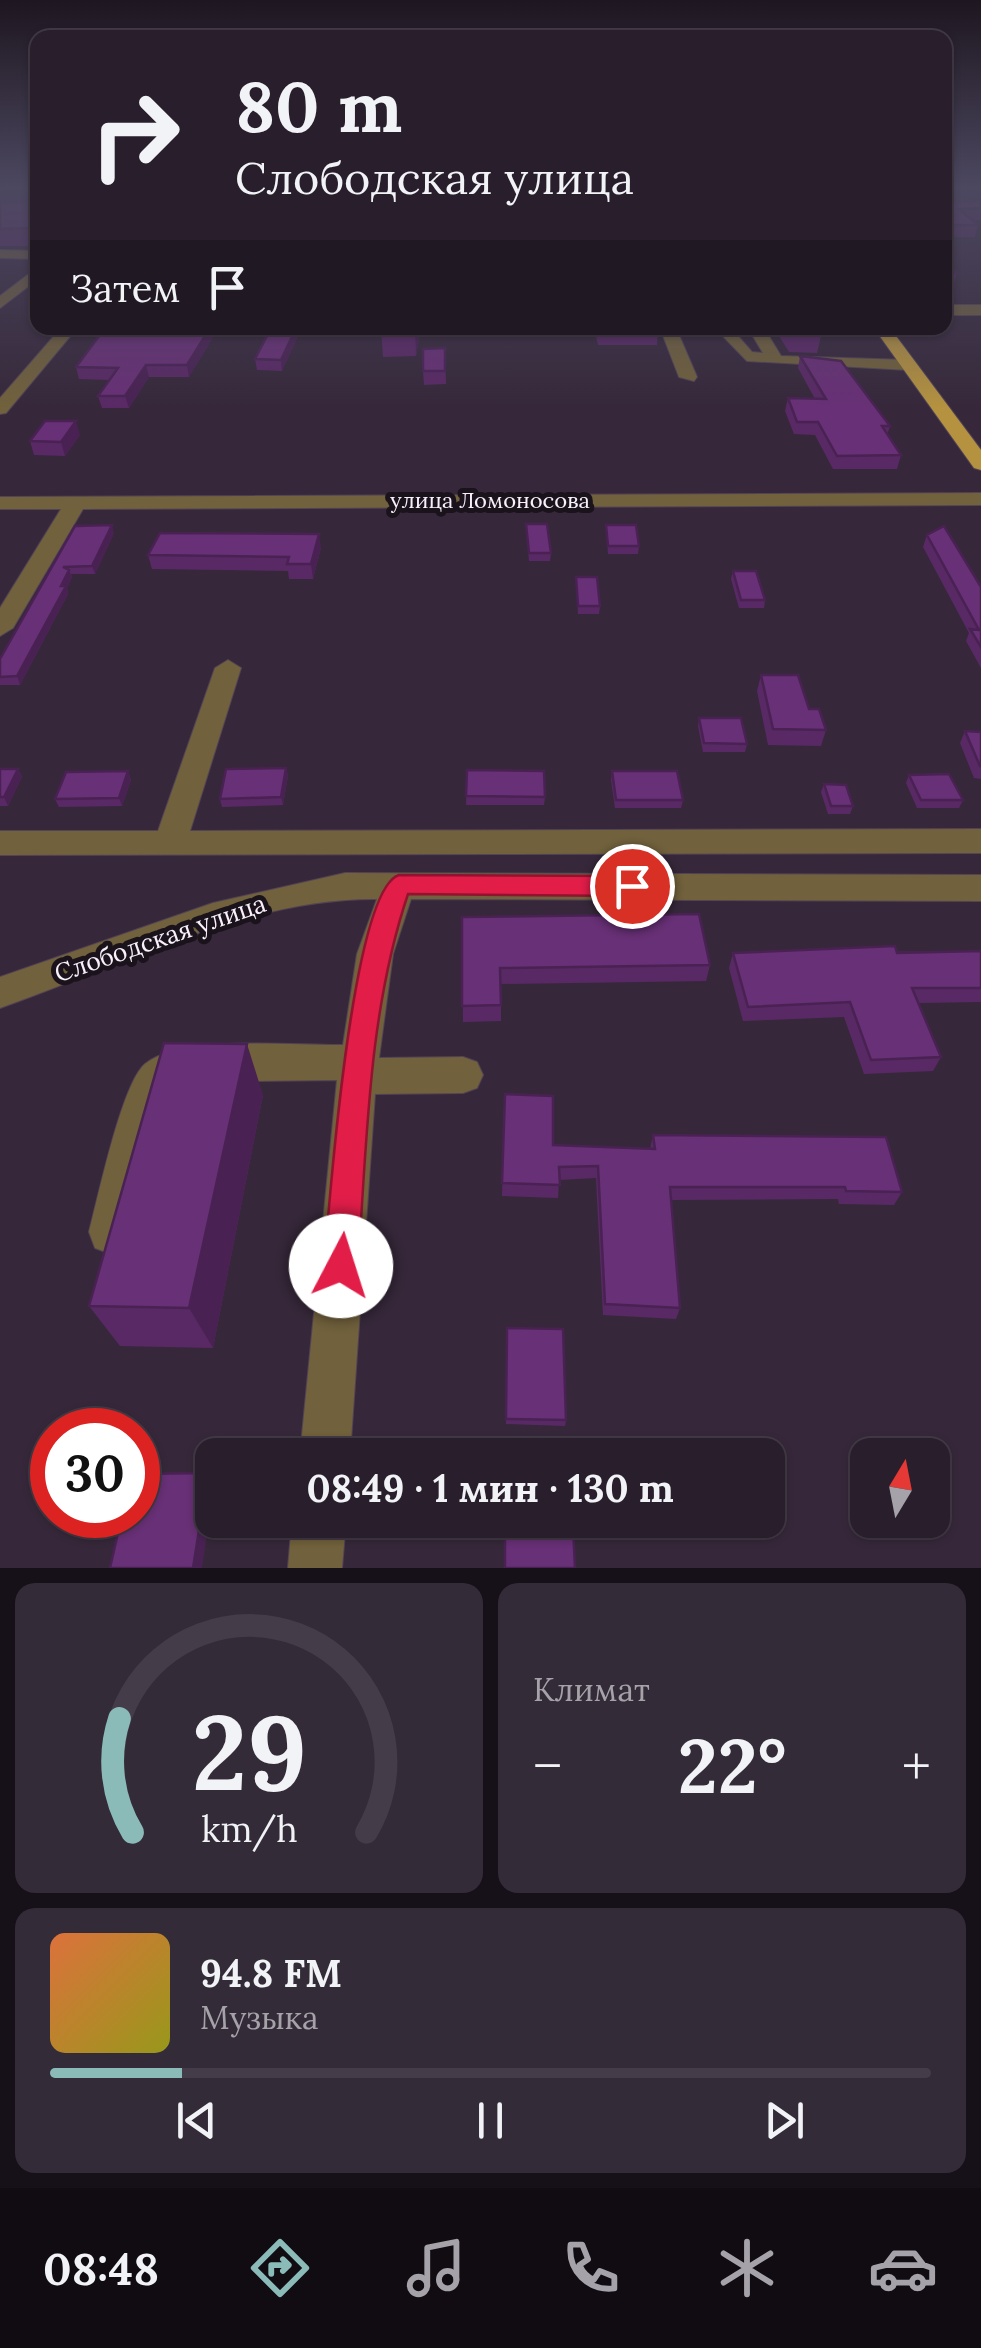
<!DOCTYPE html>
<html lang="ru">
<head>
<meta charset="utf-8">
<style>
	body { margin:0; font-family:Lora,serif; background:#342b38; color:#f1f3f6; height:100vh; display:flex; flex-direction:column; font-size:38px; white-space:nowrap }
	* { box-sizing:border-box; margin:0 }
	p { font-size:32px; color:#a5a2a9 }
	.icon { flex:none; width:55px; height:55px; fill:none; stroke:currentColor; stroke-width:2; stroke-linecap:round; stroke-linejoin:round }
	.map { position:relative; height:1568px; overflow:hidden }
	.drawer { display:flex; flex-direction:column; gap:15px; padding:15px; background:#161018; flex:1 }
	.drawer>* { flex:none }
	.guide { position:absolute; left:30px; top:30px; width:922px; height:305px; border-radius:20px; box-shadow:0 2px 8px #0004,0 0 0 2px #443c48; background:#281e2c; color:#f1f3f6; overflow:hidden }
	.needle { width:65px; rotate:10deg }
	.tools { position:absolute; left:850px; top:1438px; display:grid; gap:20px }
	.tools a { display:grid; place-items:center; width:100px; height:100px; border-radius:20px; background:#281e2c; box-shadow:0 2px 8px #0004,0 0 0 2px #443c48; font-size:50px }
	.speed { position:absolute; left:30px; top:1408px; display:flex; gap:20px; font-size:50px; font-weight:700; text-align:center }
	.speed>* { display:grid; place-content:center; width:130px; height:130px; border-radius:50%; background:#281e2c; box-shadow:0 2px 8px #0004,0 0 0 2px #443c48; line-height:1 }
	.speed .limit { border:15px solid #d22; background:#fff; color:#111 }
	.pin { position:absolute; display:grid; place-items:center; width:85px; height:85px; color:#fff; margin:-42px; border:5px solid #fff; border-radius:50%; box-shadow:0 2px 10px #0007 }
	.me { position:absolute; width:110px; margin:-55px; rotate:5deg; stroke-linejoin:round; filter:drop-shadow(0 0 8px #0008) }
	.turn { display:flex; align-items:center; gap:35px; height:210px; padding:0 40px; font-size:45px }
	.turn .icon { width:130px; height:130px; stroke-width:2.5 }
	.turn b { display:block; font-size:70px; line-height:85px }
	.then { display:flex; align-items:center; height:95px; padding:0 40px; background:#0003; gap:20px; font-size:38px }
	.big { font-size:75px; font-weight:800; line-height:1.1 }
	.drawer .tile { flex:1; display:flex; flex-direction:column; justify-content:center; gap:15px; min-width:0; padding:0 35px; border-radius:20px; background:#342b38 }
	.drawer .dial { align-items:center; gap:0 }
	.dial svg { height:260px; overflow:visible; fill:none; stroke:#443c48; stroke-width:7; stroke-linecap:round; text-anchor:middle }
	.dial text { fill:#f1f3f6; stroke:none }
	.song { display:flex; align-items:center; gap:30px }
	.cover { width:120px; height:120px; border-radius:15px; background:linear-gradient(135deg,hsl(20 70% 55%),hsl(60 70% 35%)) }
	.played { height:10px; border-radius:5px; background:linear-gradient(90deg,#8bbbb9 15%,#443c48 15%) }
	.keys { display:flex; justify-content:space-around; direction:ltr }
	.heat { display:flex; justify-content:space-between; align-items:center; font-size:55px; direction:ltr }
	.drawer .tiles { flex:1; display:grid; gap:15px; grid-template-columns:1fr 1fr }
	.tile:last-child { grid-column:span 2 }
	.trip { position:absolute; left:195px; top:1438px; width:590px; height:100px; border-radius:20px; background:#281e2c; box-shadow:0 2px 8px #0004,0 0 0 2px #443c48; font-weight:800; line-height:100px; text-align:center }
	.menu { display:flex; height:160px; justify-content:space-around; align-items:center; background:#100c12; color:#a5a2a9 }
	.menu .icon { width:70px; height:70px }
	.menu .current { color:#8bbbb9 }
	.menu b { font-size:45px; color:#f1f3f6 }
	.map>svg:first-child { display:block }
	.lines { fill:none; stroke-linecap:round; stroke-linejoin:round }
	.minor-casing { stroke:#514455; stroke-width:2 }
	.major-casing { stroke:#514455; stroke-width:2 }
	.minor { fill:#71613c; fill-rule:evenodd }
	.major { fill:#b49240; fill-rule:evenodd }
	.wall { fill:#592965 }
	.shaded-wall { fill:#492253 }
	.building { fill:#683076; stroke:#492253; stroke-width:2.5 }
	.route { fill:#e11d48; stroke:#92132f; stroke-width:2.5 }
	.labels { text-anchor:middle; dominant-baseline:central; stroke-width:10; stroke-linejoin:round; paint-order:stroke }
	.far-street-label { font-size:22px; fill:#f9f0fc; stroke:#1a131c }
	.street-label { font-size:25px; fill:#f9f0fc; stroke:#1a131c }
</style>
</head>
<body>
<div class="map">
<svg width="981" height="1568" viewBox="0 0 981 1568">
	<rect width="100%" height="100%" fill="#36283a"/>
	<g class="lines">
		<defs>
			<path id="minor" d="M0,250L38,251V259L0,258Z
				M38,267V279L0,308V296Z
				M945,305H981V315H945Z
				M61,328H77L6,413L0,414V398Z
				M660,328H676L697,377L694,381L679,377Z
				M715,328H731L752,352L763,353L748,328H764L781,356L908,360L916,365L908,370L747,361Z
				M981,493V505L83,509L13,628L0,636V608L61,509H0V497Z
				M228,660L241,668L190,831L981,829V853L0,855V831H158L215,668Z
				M345,873L981,875V901L411,899L393,954L379,1058L463,1057L477,1062L483,1075L477,1088L463,1093L375,1094L350,1455H300L337,1080L185,1082L172,1090L127,1248L111,1254L95,1248L89,1232C98,1198 122,1083 145,1064C181,1034 295,1046 343,1045L357,954L377,899C246,898 121,966 0,1008V977L213,903Z
				M292,1520H346L342,1568H288Z"/>
			<path id="major" d="M874,328H890L981,450V470L974,468Z"/>
		</defs>
		<!-- minor casing -->
		<use href="#minor" class="minor-casing"/>
		<!-- major casing -->
		<use href="#major" class="major-casing"/>
		<!-- minor -->
		<use href="#minor" class="minor"/>
		<!-- major -->
		<use href="#major" class="major"/>
	</g>
	<!-- wall -->
	<path class="wall" d="M0,188L22,202H38V246H0Z
		M945,188L981,198L948,201H981V220H973L978,225L975,237H945Z
		M945,260L957,273L953,286L945,285Z
		M105,328H214L215,334L189,377H149L129,408H102L98,396L110,380L79,379L76,367Z
		M271,328H298L299,334L282,371L257,370L255,359Z
		M421,328L416,356L383,357L381,329Z
		M594,328H658L657,345H598Z
		M774,328H823L817,353L789,352Z
		M445,348L446,384L424,385L423,371Z
		M800,356L890,426L887,435L901,455L897,469H833L815,435L794,434L785,411L788,398L815,399L798,368Z
		M80,435L65,456L34,455L30,441Z
		M526,524L551,553L550,561H529Z
		M606,525L639,546L638,554H608Z
		M75,526L114,533L95,574H71L72,577L67,588L68,594L20,685H0V659Z
		M927,535L981,587V668L966,641L969,633L923,547Z
		M321,548L313,579H289L288,571L152,569L148,555Z
		M733,571L765,600L764,608H739L731,579Z
		M576,577L600,606L599,614H578Z
		M761,675L809,709L826,730L821,746L768,745L757,691Z
		M699,718L747,744L745,752H703L698,726Z
		M965,731L981,732V779L974,778L960,743Z
		M286,768L288,776L283,805L222,807L220,799Z
		M0,769H18L22,777L8,806H0Z
		M467,770L545,797L544,805H466Z
		M128,771L131,780L122,806L59,807L55,799Z
		M612,771L683,800L681,808H615L611,780Z
		M909,775L963,800L959,808H917L906,783Z
		M824,784L853,806L850,814H828L821,792Z
		M462,917L710,965L706,981L501,984V1021L463,1022Z
		M981,951V1002L919,1003L941,1057L933,1071L864,1074L844,1017L743,1021L729,968L733,953Z
		M505,1094L553,1145L650,1149L653,1135L902,1192L894,1205L839,1204L838,1199L671,1200L680,1308L676,1319L603,1315L596,1178L559,1180L558,1198L502,1196Z
		M263,1095L213,1348L120,1346L89,1306Z
		M507,1328L566,1420L565,1426L506,1424Z"/>
	<!-- shaded-wall -->
	<path class="shaded-wall" d="M14,188H38V192L20,204L0,206V190Z
		M981,188V198L945,202V191Z
		M210,328H214L215,334L189,377L187,365Z
		M296,328H298L299,334L282,371L281,360Z
		M415,328H421L416,356L415,329Z
		M146,365L149,377L129,408L125,396Z
		M76,421L80,435L65,456L61,442Z
		M112,525L114,533L95,574L92,566Z
		M319,534L321,548L313,579L311,564Z
		M69,570L72,577L67,588L68,594L20,685L17,676Z
		M286,768L288,776L283,805L281,797Z
		M18,769L22,777L8,806L4,797Z
		M128,771L131,780L122,806L119,798Z
		M247,1044L263,1095L213,1348L189,1308Z
		M208,1473L212,1479V1501L202,1568H193Z"/>
	<!-- building -->
	<path class="building" d="M945,188H973L945,191Z
		M945,193L948,202L981,201V208L959,209L978,225H945Z
		M0,202H38V228L0,229Z
		M945,260L957,273L945,272Z
		M105,328H210L187,365H146L125,396H98L118,368L76,367Z
		M271,328H296L281,360L255,359Z
		M445,348V371H423V349Z
		M800,356L841,361L890,426H882L901,455L837,456L818,422H797L788,398L826,399Z
		M45,421H76L61,442L30,441Z
		M526,524H547L551,553H529Z
		M112,525L92,566L63,567L69,570L61,586H66L17,676L0,677V659L75,526Z
		M606,525H636L639,546H608Z
		M944,526L981,587V647L970,629L979,630L927,535Z
		M160,533L319,534L311,564H287L289,557L148,555Z
		M733,571H756L765,600H741Z
		M576,577H597L600,606H578Z
		M761,675H798L809,709H819L826,730L773,729Z
		M699,718H741L747,744L704,743Z
		M965,731L981,732V766H980Z
		M286,768L281,797L220,799L226,769Z
		M0,769H18L4,797H0Z
		M467,770L544,771L545,797L466,796Z
		M128,771L119,798L55,799L66,772Z
		M612,771H677L683,800H616Z
		M949,774L963,800H921L909,775Z
		M824,784L846,785L853,806H831Z
		M699,914L710,965L500,968L501,1005L462,1006V917Z
		M895,946L897,953L981,951V988H912L941,1057L871,1060L850,1002L748,1007L733,953Z
		M164,1043L247,1044L189,1308L89,1306Z
		M505,1094L553,1096V1145L655,1149L653,1135L886,1137L902,1192L846,1191L845,1187H670L680,1308L605,1304L598,1166L559,1167L560,1185L502,1183Z
		M507,1328L563,1329L566,1420L506,1419Z
		M208,1473L193,1568H110L122,1515H138V1474Z
		M505,1527H573L575,1568H505Z"/>
	<!-- sky -->
	<linearGradient id="sky" x2="0" y2="1"><stop stop-color="#1e1620"/><stop offset="0.46" stop-color="#4c4860"/><stop offset="1" stop-color="#4c4860" stop-opacity="0"/></linearGradient>
	<rect width="981" height="408" fill="url(#sky)"/>
	<!-- route -->
	<path class="route" d="M399,875L632,876L644,886L632,896L408,894C368,1013 367,1141 358,1266L353,1278L341,1283L329,1278L324,1266C329,1209 351,890 399,875Z"/>
	<g class="labels">
		<!-- far-street labels -->
		<g class="far-street-label">
			<text x="490" y="500">улица Ломоносова</text>
		</g>
		<!-- street labels -->
		<g class="street-label">
			<text transform="translate(160 938) rotate(-19)">Слободская улица</text>
		</g>
	</g>
</svg>
<div class="tools">
<a><svg class="needle" viewBox="-14 -14 28 28"><path d="M0-13l5 13h-10z" fill="#e53935"/><path d="M0 13l5-13h-10z" fill="#a5a2a9"/></svg></a>
</div>
<div class="speed"><div class="limit">30</div></div>
<div class="pin" style="left:632px;top:886px;background:#d93025"><svg class="icon" aria-label="arrive" viewBox="0 0 24 24"><path d="M6 21V4h12l-3 4 3 4H6"/></svg></div>
<svg class="me" style="left:341px;top:1266px" viewBox="-20 -20 40 40"><circle r="19" fill="#fff"/><path d="M0-13L10 11 0 6-10 11z" fill="#e11d48"/></svg>
<div class="trip">08:49 · 1 мин · 130 m</div>
<div class="guide">
<div class="turn"><svg class="icon" aria-label="right" viewBox="0 0 24 24"><path d="M7 20v-9h11M14 6l5 5-5 5"/></svg><div><b>80 m</b>Слободская улица</div></div>
<div class="then">Затем<svg class="icon" aria-label="arrive" viewBox="0 0 24 24"><path d="M6 21V4h12l-3 4 3 4H6"/></svg></div>
</div>
</div>
<section class="drawer">
<div class="tiles">
<div class="tile dial"><svg viewBox="0 0 100 80">
<path d="M14 69A42 42 0 1 1 86 69"/>
<path d="M14 69A42 42 0 0 1 10 34" stroke="#8bbbb9"/>
<text x="50" y="56" font-size="32" font-weight="700">29</text>
<text x="50" y="72" font-size="11">km/h</text>
</svg></div>
<div class="tile"><p>Климат</p>
<div class="heat"><a>−</a><b class="big">22°</b><a>+</a></div>
</div>
<div class="tile">
<div class="song"><i class="cover"></i><div><b>94.8 FM</b><p>Музыка</p></div></div>
<div class="played"></div>
<div class="keys"><svg class="icon" aria-label="previous" viewBox="0 0 24 24"><path d="M18 5L8 12l10 7zM5 5v14"/></svg><svg class="icon" aria-label="pause" viewBox="0 0 24 24"><path d="M8 5v14M16 5v14"/></svg><svg class="icon" aria-label="next" viewBox="0 0 24 24"><path d="M6 5l10 7-10 7zM19 5v14"/></svg></div>
</div>
</div>
</section>
<nav class="menu">
<b>08:48</b>
<svg class="icon current" aria-label="directions" viewBox="0 0 24 24"><path d="M12 3l9 9-9 9-9-9zM9 14v-3h6M13 9l2 2-2 2"/></svg>
<svg class="icon" aria-label="music" viewBox="0 0 24 24"><path d="M9 18V5l10-2v13"/><circle cx="6" cy="18" r="3"/><circle cx="16" cy="16" r="3"/></svg>
<svg class="icon" aria-label="phone" viewBox="0 0 24 24"><path d="M5 4h4l2 5-3 2q2 4 5 5l2-3 5 2v4C11 20 4 13 5 4z"/></svg>
<svg class="icon" aria-label="climate" viewBox="0 0 24 24"><path d="M12 3v18M4 7l16 10M4 17L20 7"/></svg>
<svg class="icon" aria-label="car" viewBox="0 0 24 24"><path d="M5 17H2v-5l4-1 3-4h7l3 4 3 1v5h-3M9 17h6M6 11h13"/><circle cx="7" cy="17" r="2"/><circle cx="17" cy="17" r="2"/></svg>
</nav>
</body>
</html>
